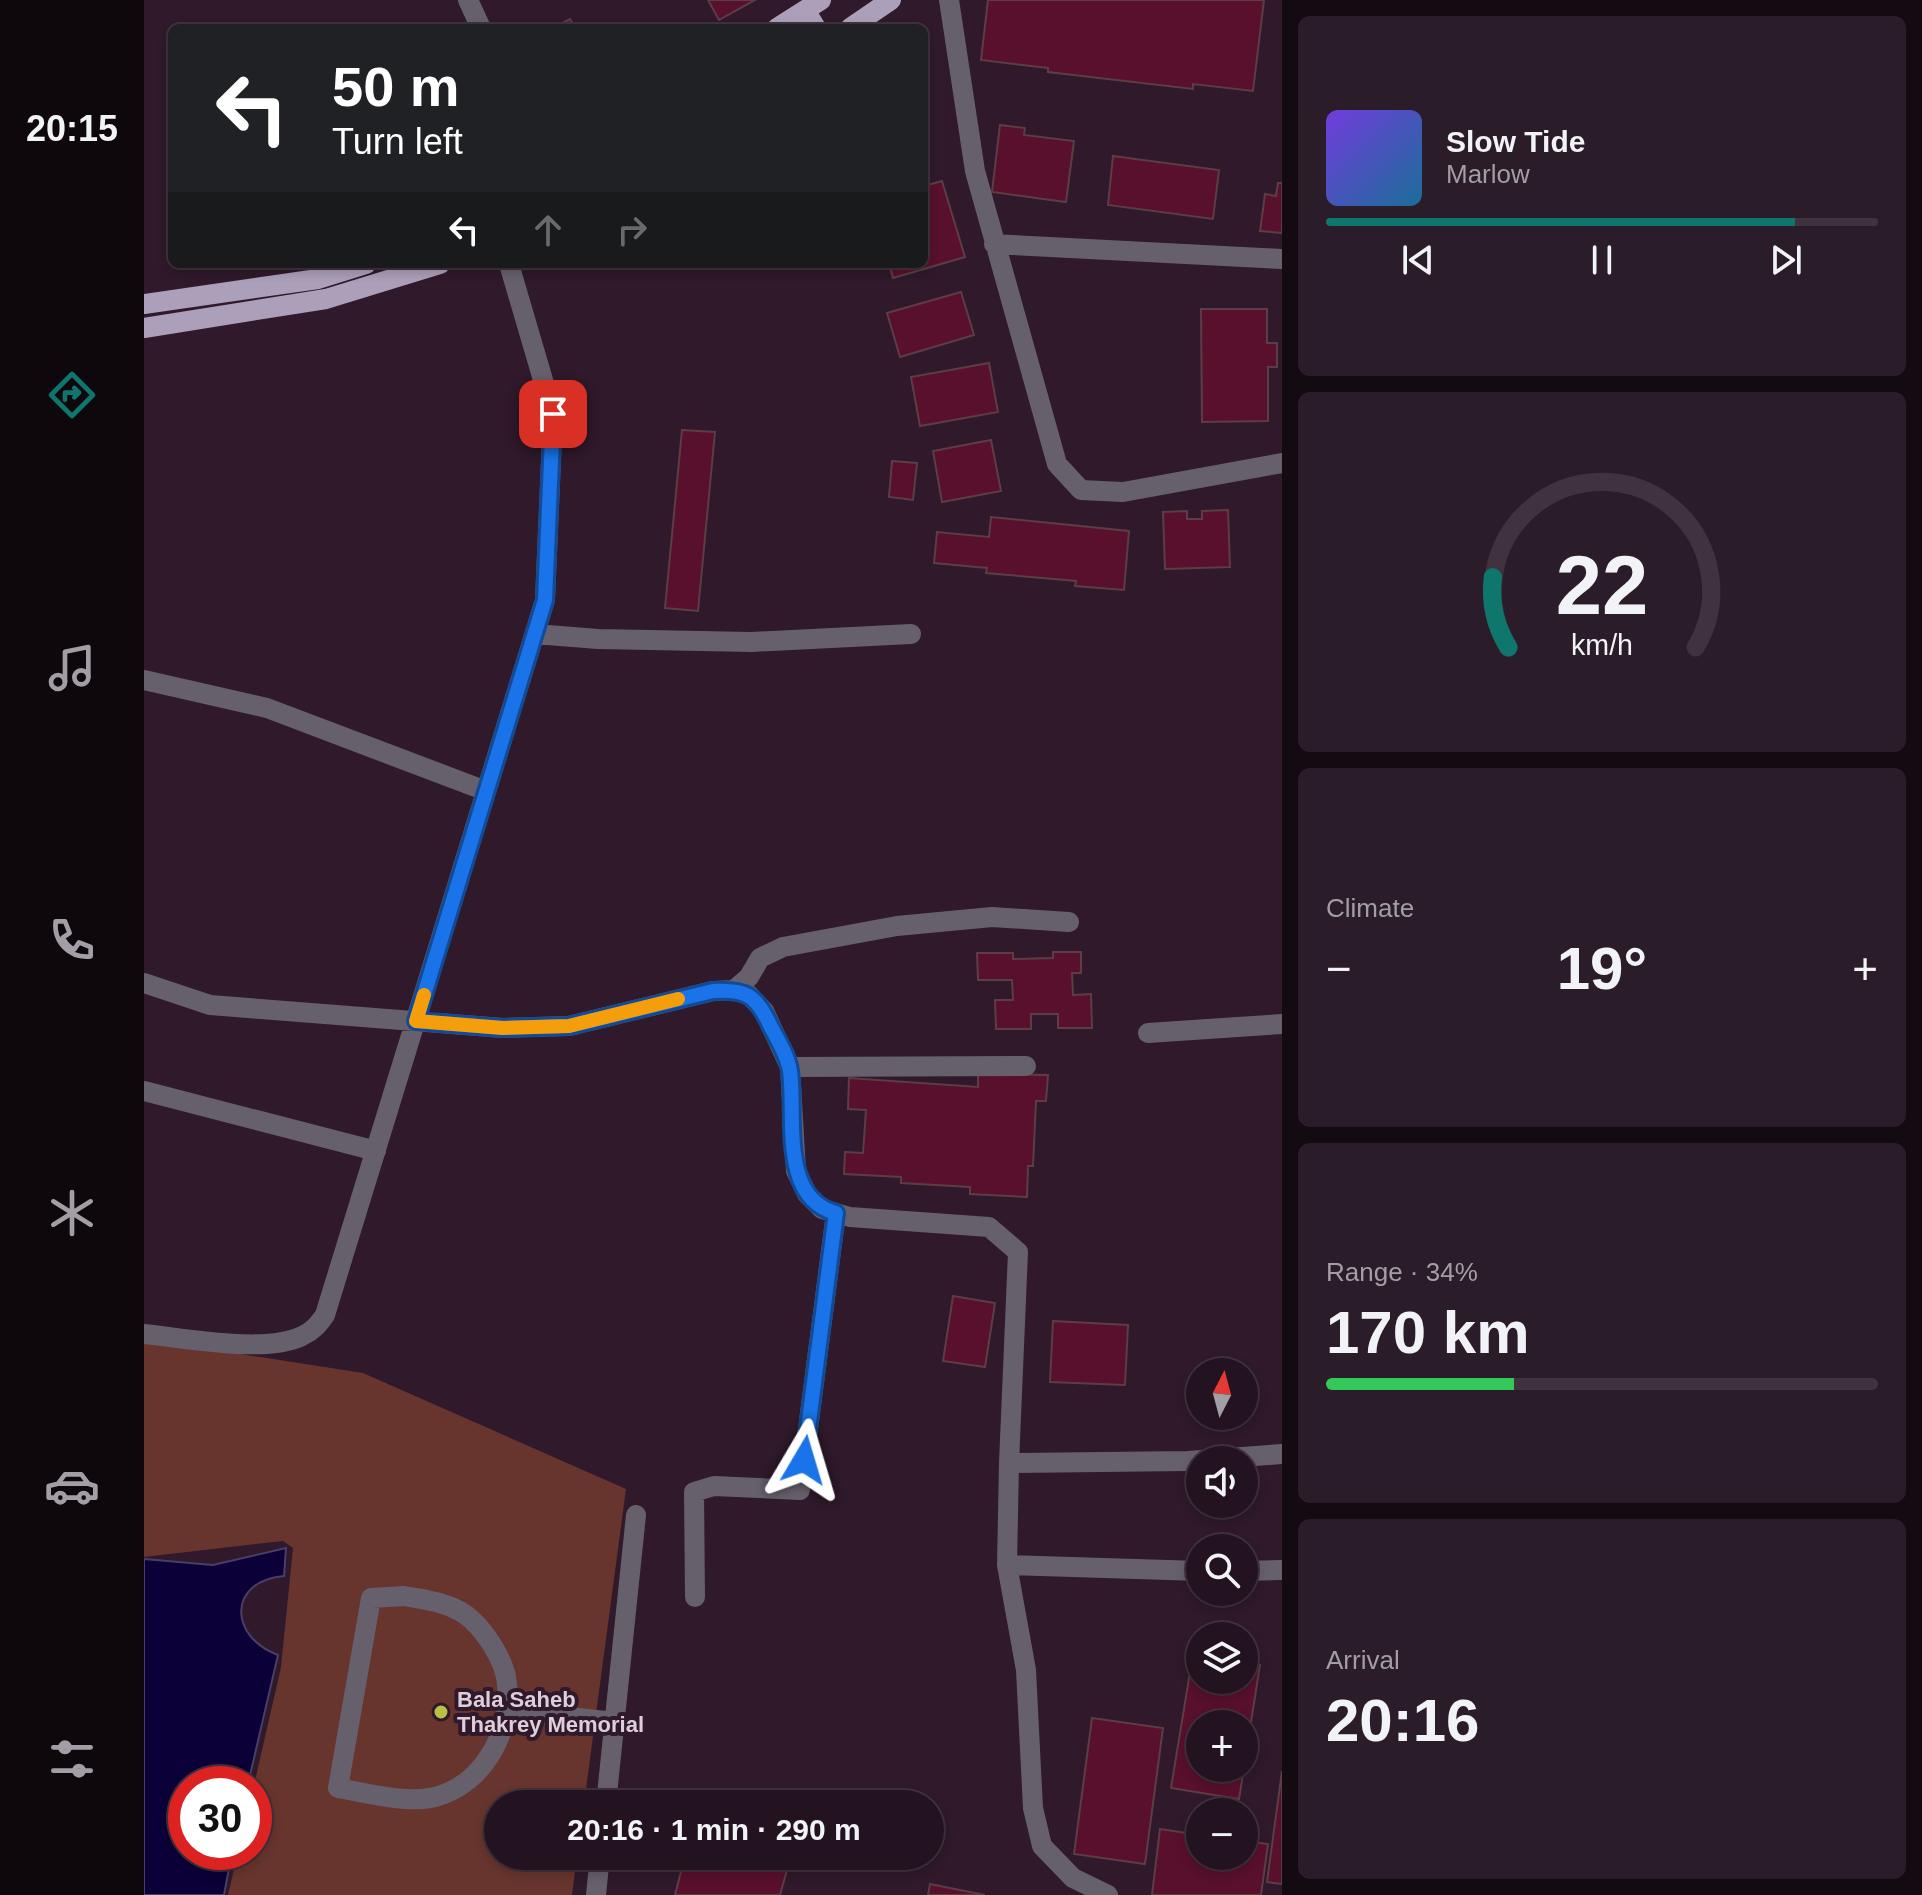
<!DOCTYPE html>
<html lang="en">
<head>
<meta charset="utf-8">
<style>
	body { margin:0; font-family:Arial,sans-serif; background:#2b1c29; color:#f1f3f6; height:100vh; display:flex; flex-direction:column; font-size:30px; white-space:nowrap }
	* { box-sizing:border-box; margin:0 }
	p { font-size:26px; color:#a39ea5 }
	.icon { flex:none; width:44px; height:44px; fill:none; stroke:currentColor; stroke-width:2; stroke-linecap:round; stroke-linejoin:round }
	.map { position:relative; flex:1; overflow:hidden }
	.details { display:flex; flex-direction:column; gap:16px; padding:16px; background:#130a12; width:640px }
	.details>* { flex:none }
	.hud { position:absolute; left:24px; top:24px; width:760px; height:244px; border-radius:12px; box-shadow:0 4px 12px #0003,0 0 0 2px #40323e; background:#202124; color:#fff; overflow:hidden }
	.needle { width:52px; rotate:6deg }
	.controls { position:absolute; left:1042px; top:1358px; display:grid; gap:16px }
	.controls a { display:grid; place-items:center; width:72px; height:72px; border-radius:50%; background:#231320; box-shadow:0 4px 12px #0003,0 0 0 2px #40323e; font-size:40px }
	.speed { position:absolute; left:24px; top:1766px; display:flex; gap:16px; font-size:40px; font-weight:700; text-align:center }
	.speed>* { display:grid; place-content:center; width:104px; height:104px; border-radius:50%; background:#231320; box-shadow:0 4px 12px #0003,0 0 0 2px #40323e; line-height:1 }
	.speed .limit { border:12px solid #d22; background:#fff; color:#111 }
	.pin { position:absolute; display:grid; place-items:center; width:68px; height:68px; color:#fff; margin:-34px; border-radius:16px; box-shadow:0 4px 12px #0006 }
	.me { position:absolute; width:88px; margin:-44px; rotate:7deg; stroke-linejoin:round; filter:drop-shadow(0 0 6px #0008) }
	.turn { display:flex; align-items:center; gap:28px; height:168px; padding:0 32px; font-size:36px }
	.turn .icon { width:104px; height:104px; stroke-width:2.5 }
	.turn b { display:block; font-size:56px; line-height:68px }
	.lanes { display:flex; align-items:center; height:76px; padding:0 32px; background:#0003; justify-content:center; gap:40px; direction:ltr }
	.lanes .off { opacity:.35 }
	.big { font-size:60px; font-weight:800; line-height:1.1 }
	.details .tile { flex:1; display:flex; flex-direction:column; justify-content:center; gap:12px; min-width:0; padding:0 28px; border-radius:12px; background:#2b1c29 }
	.details .dial { align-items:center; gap:0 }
	.dial svg { height:208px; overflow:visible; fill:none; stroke:#40323e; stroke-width:7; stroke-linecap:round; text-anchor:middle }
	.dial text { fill:#f1f3f6; stroke:none }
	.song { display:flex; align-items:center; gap:24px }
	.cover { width:96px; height:96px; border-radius:12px; background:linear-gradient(135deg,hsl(260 70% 55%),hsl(200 70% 35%)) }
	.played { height:8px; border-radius:4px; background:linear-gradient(90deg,#0f766e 85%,#40323e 85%) }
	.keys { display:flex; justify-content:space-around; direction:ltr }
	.heat { display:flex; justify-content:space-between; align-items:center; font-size:44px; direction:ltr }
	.charge { height:12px; border-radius:6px; background:linear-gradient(90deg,#34c759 34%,#40323e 0) }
	.trip { position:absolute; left:340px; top:1790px; width:460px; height:80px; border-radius:40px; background:#231320; box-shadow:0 4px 12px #0003,0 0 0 2px #40323e; font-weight:800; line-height:80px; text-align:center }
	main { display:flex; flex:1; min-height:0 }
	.dock { display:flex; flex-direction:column; width:144px; justify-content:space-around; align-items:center; background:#0e080d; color:#a39ea5 }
	.dock .icon { width:56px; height:56px }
	.dock .selected { color:#0f766e }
	.dock b { font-size:36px; color:#f1f3f6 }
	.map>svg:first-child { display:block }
	.green { fill:#67352d }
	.water { fill:#0b0038; stroke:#4a3e68; stroke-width:2 }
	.building { fill:#58102c; stroke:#5c3d45; stroke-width:2 }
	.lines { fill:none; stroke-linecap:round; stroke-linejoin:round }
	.minor { stroke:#66606c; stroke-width:20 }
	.major { stroke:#ac9fb9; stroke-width:20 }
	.route-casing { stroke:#114b97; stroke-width:20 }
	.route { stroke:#1a73e8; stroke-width:14 }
	.slow { stroke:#f59e0b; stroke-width:14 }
	.poi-dot { fill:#b8c147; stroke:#2f192a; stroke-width:3 }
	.labels { text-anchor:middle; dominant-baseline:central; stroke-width:8; stroke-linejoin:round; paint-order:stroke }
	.poi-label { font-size:22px; font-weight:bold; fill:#ddced9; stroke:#2f192a; text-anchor:start }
</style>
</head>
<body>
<main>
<nav class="dock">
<b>20:15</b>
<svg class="icon selected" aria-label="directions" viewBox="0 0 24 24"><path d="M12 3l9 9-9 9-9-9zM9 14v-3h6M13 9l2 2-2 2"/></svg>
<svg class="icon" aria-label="music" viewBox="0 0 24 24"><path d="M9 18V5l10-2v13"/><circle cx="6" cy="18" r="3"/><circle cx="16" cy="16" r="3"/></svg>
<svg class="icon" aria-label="phone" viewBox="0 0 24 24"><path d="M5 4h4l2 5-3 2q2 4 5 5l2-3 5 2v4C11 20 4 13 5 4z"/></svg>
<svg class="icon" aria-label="climate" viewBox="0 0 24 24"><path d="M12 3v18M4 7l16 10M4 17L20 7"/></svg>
<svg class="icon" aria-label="car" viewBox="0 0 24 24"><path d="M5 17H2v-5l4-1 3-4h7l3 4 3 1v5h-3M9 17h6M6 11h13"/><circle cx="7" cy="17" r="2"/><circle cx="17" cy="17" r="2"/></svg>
<svg class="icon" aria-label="filters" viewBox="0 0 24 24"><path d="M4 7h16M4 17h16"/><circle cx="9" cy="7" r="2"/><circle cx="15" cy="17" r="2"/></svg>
</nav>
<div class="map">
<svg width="1138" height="1895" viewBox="0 0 1138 1895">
	<rect width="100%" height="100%" fill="#2f192a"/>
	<!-- green -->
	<path class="green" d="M0,1339L219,1373L482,1489L440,1804H354V1856H433L428,1895H84L94,1852H110V1785L137,1667L149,1548L139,1541L0,1557Z"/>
	<!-- water -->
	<path class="water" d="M142,1548L140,1576C83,1581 85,1637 134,1655L104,1784H42V1852H88L80,1895H0V1559L69,1565Z"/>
	<!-- building -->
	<path class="building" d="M564,0H611L575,20Z
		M844,0H1120L1109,91L1049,84V89L904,72V68L837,60Z
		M426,19L431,28H409Z
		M856,125L881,128L880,135L930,141L922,202L848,192Z
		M969,156L1075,170L1069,219L964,205Z
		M798,181L821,257L749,278L745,264H780V186Z
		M1134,183H1138V233L1116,231L1121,194L1132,196Z
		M817,292L830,335L756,357L743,313Z
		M1057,309H1123V343H1133V367H1124V421L1058,422Z
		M845,363L854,412L776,426L767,377Z
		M538,430L571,432L554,611L521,608Z
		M847,440L857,491L798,502L789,451Z
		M748,461L773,463L769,500L745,497Z
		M1084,510L1086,567L1021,569L1019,512L1043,511V519H1058V511Z
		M847,517L985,531L980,590L931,586L932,581L842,573L843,568L790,563L793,532L845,537Z
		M909,952H937V973H928L929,995L947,994L948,1028H914V1014H887V1029H852L851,1000H869L868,980H834L833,953H869V959L909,958Z
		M834,1074L904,1075L902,1101H892L889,1166H884L883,1197L826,1194V1187L757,1183V1177L700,1174L701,1152L719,1153L722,1110L704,1109L705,1078L834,1087Z
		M809,1296L851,1303L841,1367L799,1361Z
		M909,1321L984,1325L981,1385L906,1382Z
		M1049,1654L1056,1655V1680H1100V1662L1116,1665L1100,1766V1724H1056V1768H1100L1095,1799L1027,1788Z
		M948,1718L1019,1728L1001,1864L930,1854Z
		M1138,1771V1884L1123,1882Z
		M1016,1829L1056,1835V1856H1100V1841L1124,1844L1117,1895H1008Z
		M541,1856H590L643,1870L636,1895H531Z
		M786,1884L841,1895H784Z"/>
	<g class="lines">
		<!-- minor -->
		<path class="minor" d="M324,0L337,28
			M805,0L831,171L913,464L937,490L979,492L1138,463
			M850,244L1138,259
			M391,634L454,639L607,642L767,634
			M0,680L123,708L342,791
			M0,983L66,1005L359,1028L425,1026L569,991L590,990L605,995L620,1011L646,1067L652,1171L663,1194L678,1209L706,1217L845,1227L874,1252L865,1463L863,1565L882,1670L889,1808L898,1846L929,1878L964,1895
			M590,990L605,977L616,958L639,947L753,926L848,917L925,922
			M1004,1033L1138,1024
			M646,1067L882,1066
			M0,1091L232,1151
			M0,1334C41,1338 122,1354 158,1336C169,1331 174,1325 181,1315L401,600L409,414L365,264
			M865,1463L1044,1461L1138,1454
			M863,1565L1056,1571
			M1100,1571L1138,1570
			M260,1596C283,1600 310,1603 328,1620C343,1634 358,1658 362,1677C371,1727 341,1784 291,1797C263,1804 221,1793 194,1788L227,1598Z
			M551,1597L550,1492L570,1486L656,1490L692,1213
			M363,1710L470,1722
			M462,1804L492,1515
			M452,1895L456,1856"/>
		<!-- major -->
		<path class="major" d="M661,10L672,28
			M633,28L677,0
			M706,28L747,0
			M0,304L174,279L222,264
			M0,328L182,299L296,264"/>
	</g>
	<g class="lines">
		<defs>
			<path id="route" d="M409,414L401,600L272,1021L359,1028L425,1026L569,991C602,989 612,995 626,1025C633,1039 644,1056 646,1071C652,1116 635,1198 692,1213L660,1460"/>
		</defs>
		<!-- route casing -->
		<use href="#route" class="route-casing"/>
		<!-- route -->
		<use href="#route" class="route"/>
		<!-- slow -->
		<path class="slow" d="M280,995L272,1021L359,1028L425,1026L534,999"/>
	</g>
	<!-- markers -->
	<circle class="poi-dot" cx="297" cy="1712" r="8"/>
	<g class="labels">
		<!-- poi labels -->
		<g class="poi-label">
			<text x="313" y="1699">Bala Saheb<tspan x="313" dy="25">Thakrey Memorial</tspan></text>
		</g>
	</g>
</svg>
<div class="controls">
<a><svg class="needle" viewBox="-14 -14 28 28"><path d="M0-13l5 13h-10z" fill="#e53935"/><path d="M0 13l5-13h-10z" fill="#a39ea5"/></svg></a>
<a><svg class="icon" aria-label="sound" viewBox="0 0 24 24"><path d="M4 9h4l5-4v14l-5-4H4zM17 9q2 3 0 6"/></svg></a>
<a><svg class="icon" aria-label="search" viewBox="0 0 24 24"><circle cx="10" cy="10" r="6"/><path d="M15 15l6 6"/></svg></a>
<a><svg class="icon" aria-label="layers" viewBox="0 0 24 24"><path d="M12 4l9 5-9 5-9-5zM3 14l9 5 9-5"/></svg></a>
<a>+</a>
<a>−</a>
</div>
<div class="speed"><div class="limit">30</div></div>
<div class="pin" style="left:409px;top:414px;background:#d93025"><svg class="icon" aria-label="arrive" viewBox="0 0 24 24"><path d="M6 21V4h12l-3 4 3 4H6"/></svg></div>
<svg class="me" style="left:660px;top:1460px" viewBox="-20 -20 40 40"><path d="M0-17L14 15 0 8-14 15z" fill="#1a73e8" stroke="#fff" stroke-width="4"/></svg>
<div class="trip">20:16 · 1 min · 290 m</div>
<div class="hud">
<div class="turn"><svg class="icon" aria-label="left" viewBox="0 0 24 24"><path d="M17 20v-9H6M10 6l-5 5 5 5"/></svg><div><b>50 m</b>Turn left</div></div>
<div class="lanes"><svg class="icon" aria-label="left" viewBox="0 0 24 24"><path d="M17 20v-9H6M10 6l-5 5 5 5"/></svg><svg class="icon off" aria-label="ahead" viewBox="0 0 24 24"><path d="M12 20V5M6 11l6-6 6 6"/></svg><svg class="icon off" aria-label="right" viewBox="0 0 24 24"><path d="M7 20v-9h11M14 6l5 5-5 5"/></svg></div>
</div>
</div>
<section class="details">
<div class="tile">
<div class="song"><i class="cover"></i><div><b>Slow Tide</b><p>Marlow</p></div></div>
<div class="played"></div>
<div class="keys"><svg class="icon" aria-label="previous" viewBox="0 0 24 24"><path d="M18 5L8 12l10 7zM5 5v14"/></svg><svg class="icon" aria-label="pause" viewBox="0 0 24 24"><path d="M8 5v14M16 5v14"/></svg><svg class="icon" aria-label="next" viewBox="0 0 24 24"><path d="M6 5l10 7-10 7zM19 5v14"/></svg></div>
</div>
<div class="tile dial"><svg viewBox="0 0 100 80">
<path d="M14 69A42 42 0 1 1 86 69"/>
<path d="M14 69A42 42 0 0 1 8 42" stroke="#0f766e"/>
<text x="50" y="56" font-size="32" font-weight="700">22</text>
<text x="50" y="72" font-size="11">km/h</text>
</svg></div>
<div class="tile"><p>Climate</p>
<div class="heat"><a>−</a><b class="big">19°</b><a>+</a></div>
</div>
<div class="tile"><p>Range · 34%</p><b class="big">170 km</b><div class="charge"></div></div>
<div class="tile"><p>Arrival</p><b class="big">20:16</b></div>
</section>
</main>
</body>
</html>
